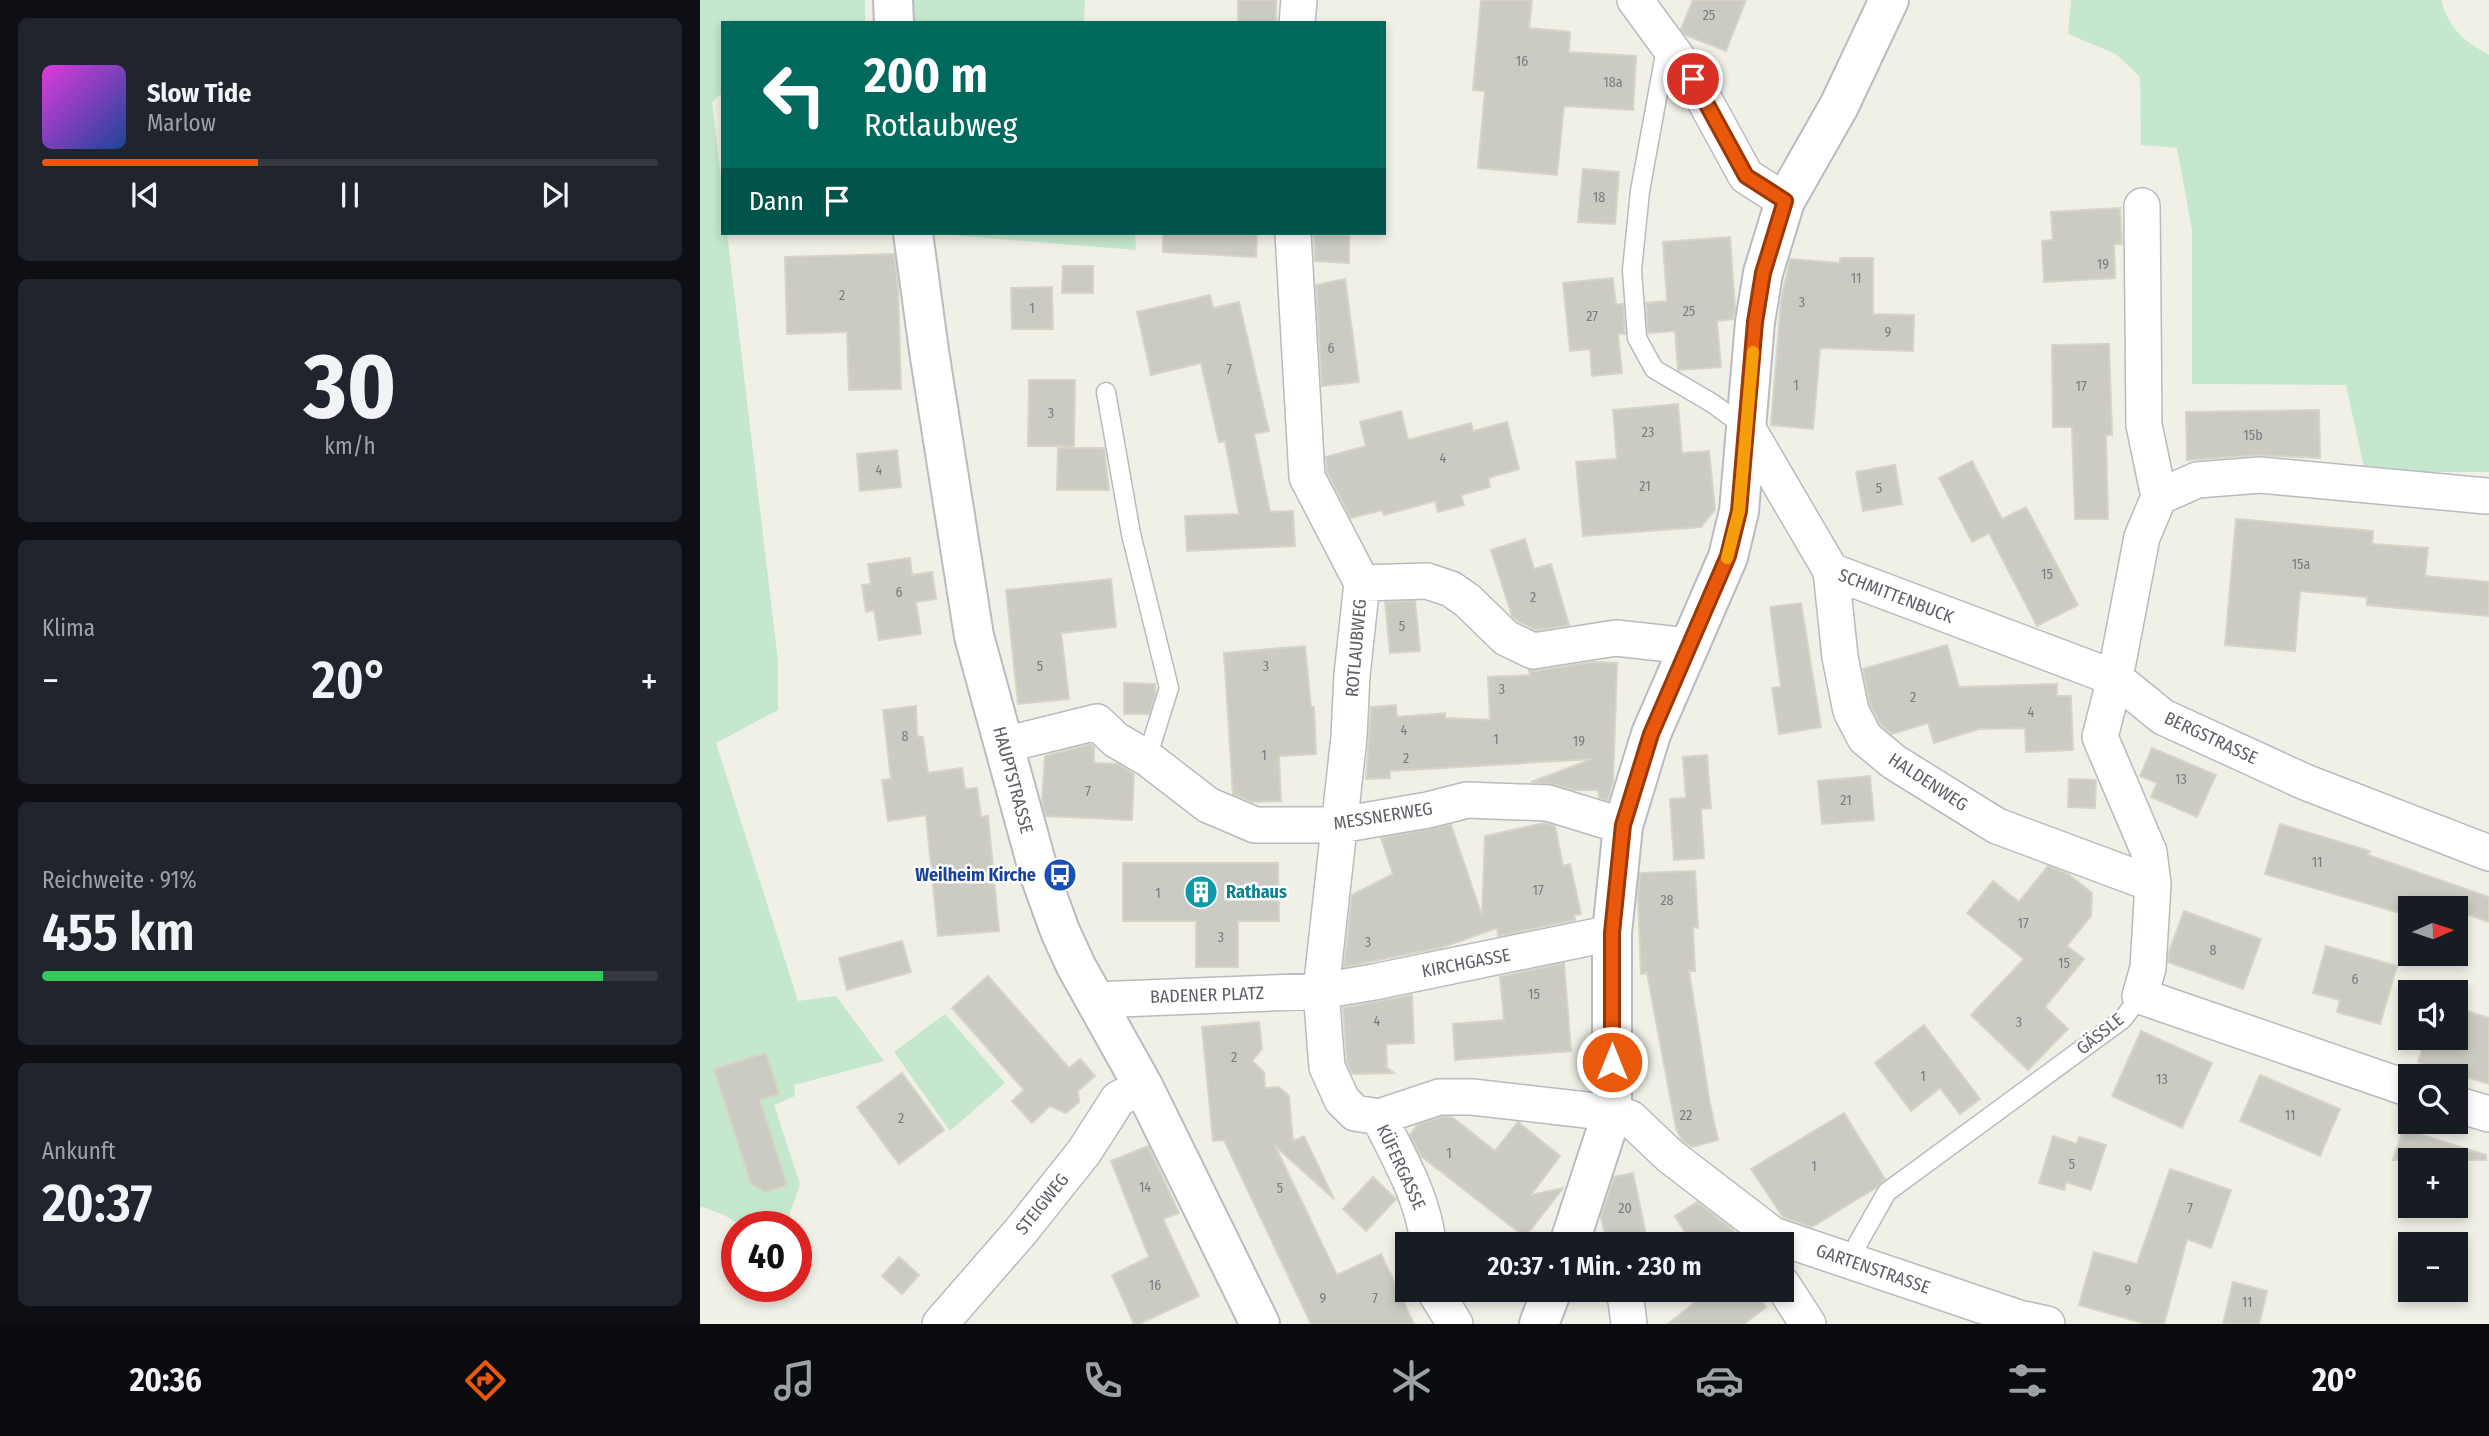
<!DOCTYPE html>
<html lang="de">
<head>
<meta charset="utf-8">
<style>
	body { margin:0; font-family:"Fira Sans Condensed",sans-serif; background:#20242c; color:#f1f3f6; height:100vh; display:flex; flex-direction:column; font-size:26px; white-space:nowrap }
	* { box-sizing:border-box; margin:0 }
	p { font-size:23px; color:#9ea1a6 }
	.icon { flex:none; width:38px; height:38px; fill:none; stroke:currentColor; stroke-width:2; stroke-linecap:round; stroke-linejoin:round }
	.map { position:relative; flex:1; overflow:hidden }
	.sheet { display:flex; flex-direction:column; gap:18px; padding:18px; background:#0d0f14; width:700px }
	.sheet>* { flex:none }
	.hud { position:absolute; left:21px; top:21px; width:665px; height:214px; border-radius:0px; box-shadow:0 4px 10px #0003; background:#00695c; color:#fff; overflow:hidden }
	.needle { width:46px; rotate:87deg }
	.buttons { position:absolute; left:1698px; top:896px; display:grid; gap:14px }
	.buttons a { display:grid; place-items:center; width:70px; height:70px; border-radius:0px; background:#171b24; box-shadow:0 4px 10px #0003; font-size:35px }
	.speed { position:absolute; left:21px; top:1211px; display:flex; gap:14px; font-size:35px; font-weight:700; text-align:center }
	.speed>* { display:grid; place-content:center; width:91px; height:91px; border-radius:50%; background:#171b24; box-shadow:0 4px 10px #0003; line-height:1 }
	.speed .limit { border:10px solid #d22; background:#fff; color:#111 }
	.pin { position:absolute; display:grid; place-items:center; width:60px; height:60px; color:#fff; margin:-30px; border:4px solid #fff; border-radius:50%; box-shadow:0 2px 7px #0007 }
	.me { position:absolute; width:77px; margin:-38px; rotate:0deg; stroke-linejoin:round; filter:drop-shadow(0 0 5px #0008) }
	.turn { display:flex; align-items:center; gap:24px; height:147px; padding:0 28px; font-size:32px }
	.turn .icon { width:91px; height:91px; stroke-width:2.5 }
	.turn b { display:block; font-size:49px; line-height:60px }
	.then { display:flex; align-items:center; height:66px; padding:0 28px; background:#0003; gap:14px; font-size:26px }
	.big { font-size:52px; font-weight:600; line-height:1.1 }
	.sheet .tile { flex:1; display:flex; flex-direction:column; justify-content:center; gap:10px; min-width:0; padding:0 24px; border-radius:10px; background:#20242c }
	.sheet .dial { align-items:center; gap:0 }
	.dial b { font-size:91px; line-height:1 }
	.song { display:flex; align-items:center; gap:21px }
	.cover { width:84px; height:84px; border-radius:10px; background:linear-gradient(135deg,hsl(300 70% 55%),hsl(220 70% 35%)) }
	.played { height:7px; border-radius:4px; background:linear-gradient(90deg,#ea580c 35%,#363941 35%) }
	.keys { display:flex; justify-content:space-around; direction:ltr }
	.heat { display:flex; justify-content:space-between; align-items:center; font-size:38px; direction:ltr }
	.charge { height:10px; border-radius:5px; background:linear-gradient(90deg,#34c759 91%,#363941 0) }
	.trip { position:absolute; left:695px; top:1232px; width:399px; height:70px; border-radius:0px; background:#171b24; box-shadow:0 4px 10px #0003; font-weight:600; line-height:70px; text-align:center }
	.dock { display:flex; height:112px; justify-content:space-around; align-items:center; background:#090b0e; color:#9ea1a6 }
	.dock .icon { width:49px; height:49px }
	.dock .active { color:#ea580c }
	.dock b { font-size:32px; color:#f1f3f6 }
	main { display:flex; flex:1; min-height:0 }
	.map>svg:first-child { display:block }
	.green { fill:#c4e7cd }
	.building { fill:#cbcbc3; stroke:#d5d4c5; stroke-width:2 }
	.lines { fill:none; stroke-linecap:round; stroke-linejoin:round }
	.lane-casing { stroke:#b9bac0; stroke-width:21 }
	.street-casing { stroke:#b9bac0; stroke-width:38 }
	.secondary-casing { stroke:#babbc2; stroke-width:42 }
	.lane { stroke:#fff; stroke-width:18 }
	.street { stroke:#fff; stroke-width:35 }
	.secondary { stroke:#fff; stroke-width:38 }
	.route-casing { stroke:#983908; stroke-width:18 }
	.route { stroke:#ea580c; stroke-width:12 }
	.slow { stroke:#f59e0b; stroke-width:12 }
	.labels { text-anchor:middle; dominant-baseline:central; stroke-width:5; stroke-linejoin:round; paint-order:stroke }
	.number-label { font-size:14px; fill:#797b7e }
	.street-label { font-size:18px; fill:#5e6067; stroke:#fff }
	.transit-label { font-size:18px; font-weight:bold; fill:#164399; stroke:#fff; text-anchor:end }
	.culture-label { font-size:18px; font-weight:bold; fill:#0d838f; stroke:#fff; text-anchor:start }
</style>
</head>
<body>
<main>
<section class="sheet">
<div class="tile">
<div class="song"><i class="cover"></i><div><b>Slow Tide</b><p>Marlow</p></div></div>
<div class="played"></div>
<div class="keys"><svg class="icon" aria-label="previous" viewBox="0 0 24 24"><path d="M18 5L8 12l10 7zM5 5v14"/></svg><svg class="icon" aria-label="pause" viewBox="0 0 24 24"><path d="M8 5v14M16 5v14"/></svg><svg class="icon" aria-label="next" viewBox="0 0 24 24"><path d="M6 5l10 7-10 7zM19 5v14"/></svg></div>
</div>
<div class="tile dial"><b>30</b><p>km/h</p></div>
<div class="tile"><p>Klima</p>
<div class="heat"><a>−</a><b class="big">20°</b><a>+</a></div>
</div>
<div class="tile"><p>Reichweite · 91%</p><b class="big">455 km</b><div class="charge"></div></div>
<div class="tile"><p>Ankunft</p><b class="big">20:37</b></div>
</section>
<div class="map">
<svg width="1789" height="1324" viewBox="0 0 1789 1324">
	<rect width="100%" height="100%" fill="#f0f0e7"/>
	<!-- green -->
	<path class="green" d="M0,0H165V23H23V92L12,102L23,194V233H27L78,661V710L16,743L98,1001L136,996L184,1061L94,1085L95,1096L74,1105L100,1184L88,1219L78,1227H44L24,1215L0,1206Z
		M209,0H385L384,23H210Z
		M1371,0H1741C1750,30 1763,40 1789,55V472H1665L1646,385L1492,384V230L1477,148L1441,145L1440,77L1416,54L1368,34Z
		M227,233H435L436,250Z
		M245,1014L305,1083L250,1131L194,1052Z"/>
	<!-- building -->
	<path class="building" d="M538,0H576V23H538Z
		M781,0H832L829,28L870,32L869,52L936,56L933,110L864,106L857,175L778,168L785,91L773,90Z
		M993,0H1046L1026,51L985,35L981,29Z
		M883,169L919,172L915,224L878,222Z
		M1420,208L1422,244H1414L1415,278L1344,282L1342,241L1353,240L1351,212Z
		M463,233H557L556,257L463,252Z
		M614,235H649V263L615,261Z
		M1030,237L1035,309L1033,319L1017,321L1021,367L978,370L975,331L948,333L946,303L967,301L963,242Z
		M194,254L198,288L201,389L149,390L147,332L87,334L85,257Z
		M1140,258H1173V314L1214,315L1213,351L1120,348L1113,429L1071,425L1081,301L1090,259L1140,263Z
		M363,266H393V293H362Z
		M913,278L916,305L923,304L925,334H918L922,373L892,376L890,349L870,351L863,283Z
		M645,279L659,382L622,386L616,285Z
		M352,287L353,329H312L311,288Z
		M510,295L513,308L539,302L569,431L554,434L570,512L593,511L595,546L487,551L485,516L539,514L525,441L519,442L501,363L451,375L437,312Z
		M1409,344L1412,435H1406L1408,519H1375L1372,427H1353L1352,345Z
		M329,380H375L374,446H328Z
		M978,404L982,453L1009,451L1015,510L1001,527L883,536L876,462L917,459L913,410Z
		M1619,410L1620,458L1558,455L1487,460L1486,412Z
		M701,411L708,440L771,423L773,431L807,422L819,469L788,478L790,487L761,495L764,505L738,512L735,501L684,515L682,510L651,518L627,472L626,457L666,446L660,422Z
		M358,448H404L409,490H357Z
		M197,450L201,487L160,491L157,454Z
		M1272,461L1302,519L1326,507L1378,605L1337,626L1289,533L1272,542L1239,478Z
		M1195,465L1202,504L1163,511L1156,472Z
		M1536,519L1673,531L1672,544L1728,548L1725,576L1789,582V616L1667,605V597L1600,591L1595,651L1525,645Z
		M825,539L834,569L851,564L869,625L836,630L818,621L812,616L791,550Z
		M210,558L212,575L232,572L236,599L216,602L221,634L179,640L174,610L166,612L162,585L171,584L168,564Z
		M411,579L416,627L361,633L369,699L318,704L306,590Z
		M715,601L720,651L690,653L685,602Z
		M1101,603L1121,727L1079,734L1072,688L1081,687L1070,607Z
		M1247,645L1259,687L1357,684V696H1371L1373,750L1326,752L1325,728L1279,729L1234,743L1228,723L1192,734L1181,725L1170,704L1163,669Z
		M605,646L611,707H614L616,754L579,756L581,801L553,802L533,794L524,653Z
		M894,662L917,663L913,782L908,800L899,798L898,790H873L854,784L831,782L892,759L690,771V778L666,779L671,707L696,705L697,717L745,713V718L790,720L788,677L830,675L829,670L836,671Z
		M424,683L455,684V696L449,714H424Z
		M216,706L217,736L223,737L228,773L262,768L265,789L277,788L281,817L288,816L299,931L238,936L226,815L188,821L182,780L191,779L183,710Z
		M391,744L394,747V763L418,764L434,774L432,820L346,816L342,802L345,756Z
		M1452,748L1516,775L1497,817L1451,797L1457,783L1440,776Z
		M1007,755L1011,808L1001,809L1004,858L974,860L970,799L986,798L983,757Z
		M1170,776L1174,820L1122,824L1118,781Z
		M1369,779L1396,780L1395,808L1368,807Z
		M844,823L855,826L863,866L870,864L881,914L874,915L875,920L798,936L797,928L743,947L644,967L652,895L693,874L681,838L751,825L782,916L785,836Z
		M1580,824L1670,851L1668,855L1789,897V922L1755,910V908H1710V916L1565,874Z
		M423,863H578L579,921H538V967H496V921H423Z
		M1348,866L1368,874L1392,893L1391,916L1367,946L1384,959L1345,1007L1368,1029L1328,1070L1271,1015L1324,959L1267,913L1293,881L1319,902Z
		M995,871L998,928L993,927L995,971H989L1010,1104L1018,1140L992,1147L982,1140L976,1128L947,973L941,974L938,897L940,873Z
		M1484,911L1561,939L1543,989L1468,962L1469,952Z
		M202,941L211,972L147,990L139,958Z
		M1626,946L1697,966L1680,1024L1637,1012L1640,1000L1613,993Z
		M864,963L871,1051L755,1060L753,1024L804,1020L800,977Z
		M288,976L369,1068L380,1059L395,1076L378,1091L379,1102L366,1113L350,1106L332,1123L312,1101L324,1090L252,1008Z
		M712,995L714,1043L686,1044L687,1065H684L694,1073L652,1074L647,1062L643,1008Z
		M1755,1007L1789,1018V1084L1718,1062L1726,1038H1755Z
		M559,1022L562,1049L552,1061L564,1072L565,1088L579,1087L589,1096L593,1141L604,1136L634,1199L575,1146L637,1275L681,1254L714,1324H611L524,1140L513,1141L502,1027Z
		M1224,1025L1280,1099L1260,1114L1240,1088L1211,1111L1175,1063Z
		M1441,1031L1512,1063L1482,1128L1412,1096Z
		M66,1053L79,1094L60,1100L87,1185L65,1192L51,1184L14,1069Z
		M202,1073L244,1130L199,1164L157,1107Z
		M1560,1075L1640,1109L1620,1156L1540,1121Z
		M1144,1113L1185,1179L1177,1187L1112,1227L1083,1217L1051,1169Z
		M742,1117H752L795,1151L818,1122L860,1156L831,1195L863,1188L825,1237L721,1156L710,1135L717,1125Z
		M1703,1129L1786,1155V1160H1693Z
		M1353,1136L1377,1144L1379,1137L1406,1145L1391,1190L1366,1182L1364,1190L1339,1183Z
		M448,1146L479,1213L463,1219L499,1296L439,1324H434L412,1275L449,1257L411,1161Z
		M1470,1169L1531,1190L1511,1248L1487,1239L1464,1324H1446L1379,1305L1394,1252L1437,1264Z
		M933,1173L948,1244H907L901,1217L914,1177Z
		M673,1177L696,1199L666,1231L643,1209Z
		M997,1202L1032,1229L1041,1244H992L975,1216Z
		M199,1257L219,1275L202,1294L182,1276Z
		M1533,1282L1567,1291L1559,1324H1523Z
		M1010,1290H1052L1066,1307L1044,1324H968Z"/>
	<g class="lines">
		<defs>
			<path id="lane" d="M967,43L940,191L932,270L937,338L954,369L1012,403L1045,427
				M406,392L431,534L469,688L447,758
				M1154,1263L1158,1243L1187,1192L1423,1019L1440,996"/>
			<path id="street" d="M935,0L993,79L1046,176L1085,201
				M597,23L599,0
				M1442,206L1444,425L1459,497
				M593,233L607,477L662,583L652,675L649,737L621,991L627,1067L642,1100L655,1113L679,1117C699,1158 724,1199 728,1244
				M1048,429L1131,571L1415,678L1400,737L1449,852L1453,884L1448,968L1440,996L1710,1089
				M1786,496L1560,475L1497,480L1459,497L1442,537L1415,678L1463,717L1605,782L1789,853
				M1131,571L1140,657L1151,711L1165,738L1194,762L1297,826L1453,884
				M662,583L727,581L751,589L768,601L806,638L833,651L916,638L988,646
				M304,745L397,722L416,740L447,758L508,805L555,825H640L728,810L767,800L848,803L923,826
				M394,1000L621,991L674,982L912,933
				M1755,1104L1789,1114
				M679,1117L739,1097H772L912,1113L930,1118L970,1156L1073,1235L1319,1318L1347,1324
				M1082,1284L1108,1324
				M734,1290L755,1324
				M922,1290L926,1300L929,1324
				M240,1324L321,1231L384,1152L418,1099L443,1086"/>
			<path id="secondary" d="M193,0L194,23
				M213,233L229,351L274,636L339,873L360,931L376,966L443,1086L560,1324
				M869,1244L912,1113V933L923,826L951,734L1028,557L1039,511L1055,322L1063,273L1085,201L1139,106L1189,0
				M839,1324L852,1290"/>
		</defs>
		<!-- lane casing -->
		<use href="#lane" class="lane-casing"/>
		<!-- street casing -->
		<use href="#street" class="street-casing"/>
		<!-- secondary casing -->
		<use href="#secondary" class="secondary-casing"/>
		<!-- lane -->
		<use href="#lane" class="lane"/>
		<!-- street -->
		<use href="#street" class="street"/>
		<!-- secondary -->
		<use href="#secondary" class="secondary"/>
	</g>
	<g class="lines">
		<defs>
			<path id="route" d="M912,1062V933L923,825L951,734L1028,556L1039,511L1055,322L1063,273L1085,201L1046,176L993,79"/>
		</defs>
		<!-- route casing -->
		<use href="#route" class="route-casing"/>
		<!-- route -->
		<use href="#route" class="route"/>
		<!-- slow -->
		<path class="slow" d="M1027,558L1039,511L1053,352"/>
	</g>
	<!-- icons -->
	<defs>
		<symbol id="bus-disc" viewBox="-11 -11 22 22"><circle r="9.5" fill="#1a4fb4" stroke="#fff"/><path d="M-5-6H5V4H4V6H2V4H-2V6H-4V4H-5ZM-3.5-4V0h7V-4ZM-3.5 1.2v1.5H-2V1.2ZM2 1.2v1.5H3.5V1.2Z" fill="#fff"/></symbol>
		<symbol id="building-disc" viewBox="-11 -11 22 22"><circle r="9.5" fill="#0f9aa8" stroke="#fff"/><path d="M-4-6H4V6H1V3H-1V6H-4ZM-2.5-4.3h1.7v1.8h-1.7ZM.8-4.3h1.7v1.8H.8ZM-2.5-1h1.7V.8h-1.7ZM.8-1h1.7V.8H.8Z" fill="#fff"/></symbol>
	</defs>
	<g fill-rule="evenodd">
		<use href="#bus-disc" x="341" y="856" width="38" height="38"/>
		<use href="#building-disc" x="482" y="873" width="38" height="38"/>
	</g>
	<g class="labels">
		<!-- number labels -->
		<g class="number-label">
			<text x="1009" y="15">25</text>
			<text x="822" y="61">16</text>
			<text x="913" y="82">18a</text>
			<text x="899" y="197">18</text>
			<text x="1403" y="264">19</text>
			<text x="1156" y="278">11</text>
			<text x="142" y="295">2</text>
			<text x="1102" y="302">3</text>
			<text x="332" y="308">1</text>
			<text x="989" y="311">25</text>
			<text x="892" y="316">27</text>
			<text x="1188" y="332">9</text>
			<text x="631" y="348">6</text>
			<text x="529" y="369">7</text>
			<text x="1096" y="385">1</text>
			<text x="1381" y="386">17</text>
			<text x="351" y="413">3</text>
			<text x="948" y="432">23</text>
			<text x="1553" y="435">15b</text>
			<text x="743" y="458">4</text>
			<text x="179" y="470">4</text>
			<text x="945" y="486">21</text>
			<text x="1179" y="488">5</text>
			<text x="1601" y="564">15a</text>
			<text x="1347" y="574">15</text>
			<text x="199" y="592">6</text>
			<text x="833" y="597">2</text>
			<text x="702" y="626">5</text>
			<text x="340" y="666">5</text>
			<text x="566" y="666">3</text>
			<text x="802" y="689">3</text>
			<text x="1213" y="697">2</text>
			<text x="1331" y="712">4</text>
			<text x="704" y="730">4</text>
			<text x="205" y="736">8</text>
			<text x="796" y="739">1</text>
			<text x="879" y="741">19</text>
			<text x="564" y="755">1</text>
			<text x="706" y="758">2</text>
			<text x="1481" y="779">13</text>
			<text x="388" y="791">7</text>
			<text x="1146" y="800">21</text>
			<text x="1617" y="862">11</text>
			<text x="838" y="890">17</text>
			<text x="458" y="893">1</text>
			<text x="967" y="900">28</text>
			<text x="1323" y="923">17</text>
			<text x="521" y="937">3</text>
			<text x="668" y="942">3</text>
			<text x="1513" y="950">8</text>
			<text x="1364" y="963">15</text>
			<text x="1655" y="979">6</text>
			<text x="834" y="994">15</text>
			<text x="677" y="1021">4</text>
			<text x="1319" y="1022">3</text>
			<text x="534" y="1057">2</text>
			<text x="1223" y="1076">1</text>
			<text x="1462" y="1079">13</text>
			<text x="986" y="1115">22</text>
			<text x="1590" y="1115">11</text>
			<text x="201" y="1118">2</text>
			<text x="749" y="1153">1</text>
			<text x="1372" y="1164">5</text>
			<text x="1114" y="1166">1</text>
			<text x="445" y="1187">14</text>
			<text x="580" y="1188">5</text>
			<text x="925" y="1208">20</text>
			<text x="1490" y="1208">7</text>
			<text x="455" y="1285">16</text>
			<text x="1428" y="1290">9</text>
			<text x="623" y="1298">9</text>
			<text x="675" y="1298">7</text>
			<text x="1547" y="1302">11</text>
		</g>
		<!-- street labels -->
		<g class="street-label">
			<text transform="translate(1196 596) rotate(21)">SCHMITTENBUCK</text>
			<text transform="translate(656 648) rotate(-85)">ROTLAUBWEG</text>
			<text transform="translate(1511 738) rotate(25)">BERGSTRASSE</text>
			<text transform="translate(313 780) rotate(75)">HAUPTSTRASSE</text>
			<text transform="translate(1228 782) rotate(33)">HALDENWEG</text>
			<text transform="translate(683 816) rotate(-9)">MESSNERWEG</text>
			<text transform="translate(766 963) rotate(-11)">KIRCHGASSE</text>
			<text transform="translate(507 995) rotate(-2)">BADENER PLATZ</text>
			<text transform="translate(1400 1034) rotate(-39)">GÄSSLE</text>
			<text transform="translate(701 1167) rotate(65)">KÜFERGASSE</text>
			<text transform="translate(342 1204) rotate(-51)">STEIGWEG</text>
			<text transform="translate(1173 1269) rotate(19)">GARTENSTRASSE</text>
		</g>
		<!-- transit labels -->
		<g class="transit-label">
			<text x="336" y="875">Weilheim Kirche</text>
		</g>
		<!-- culture labels -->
		<g class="culture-label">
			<text x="526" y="892">Rathaus</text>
		</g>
	</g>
</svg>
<div class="buttons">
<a><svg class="needle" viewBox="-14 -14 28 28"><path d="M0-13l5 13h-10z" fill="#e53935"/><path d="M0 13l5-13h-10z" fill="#9ea1a6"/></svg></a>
<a><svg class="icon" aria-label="sound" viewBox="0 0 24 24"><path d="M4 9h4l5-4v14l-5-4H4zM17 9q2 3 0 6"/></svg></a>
<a><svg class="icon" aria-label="search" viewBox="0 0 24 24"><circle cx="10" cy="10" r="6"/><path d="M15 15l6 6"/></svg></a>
<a>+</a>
<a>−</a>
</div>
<div class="speed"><div class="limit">40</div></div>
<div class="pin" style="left:993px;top:79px;background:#d93025"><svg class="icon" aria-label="arrive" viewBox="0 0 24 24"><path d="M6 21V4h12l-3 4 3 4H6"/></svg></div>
<svg class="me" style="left:912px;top:1062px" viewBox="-20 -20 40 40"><circle r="17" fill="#ea580c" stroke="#fff" stroke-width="3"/><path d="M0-11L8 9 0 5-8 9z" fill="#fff"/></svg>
<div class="trip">20:37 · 1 Min. · 230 m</div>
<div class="hud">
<div class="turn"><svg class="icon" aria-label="left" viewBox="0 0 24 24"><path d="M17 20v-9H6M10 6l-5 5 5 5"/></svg><div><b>200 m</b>Rotlaubweg</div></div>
<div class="then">Dann<svg class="icon" aria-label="arrive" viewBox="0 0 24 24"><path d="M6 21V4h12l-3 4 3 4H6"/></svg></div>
</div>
</div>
</main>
<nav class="dock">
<b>20:36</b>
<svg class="icon active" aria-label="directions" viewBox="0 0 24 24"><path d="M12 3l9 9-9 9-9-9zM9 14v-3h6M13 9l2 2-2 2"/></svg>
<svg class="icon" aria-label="music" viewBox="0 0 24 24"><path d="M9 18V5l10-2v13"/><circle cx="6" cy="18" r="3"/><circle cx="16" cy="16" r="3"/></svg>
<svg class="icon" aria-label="phone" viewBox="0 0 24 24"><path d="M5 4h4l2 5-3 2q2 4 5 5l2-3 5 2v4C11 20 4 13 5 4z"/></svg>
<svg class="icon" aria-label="climate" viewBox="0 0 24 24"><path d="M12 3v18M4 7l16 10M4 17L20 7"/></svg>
<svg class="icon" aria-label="car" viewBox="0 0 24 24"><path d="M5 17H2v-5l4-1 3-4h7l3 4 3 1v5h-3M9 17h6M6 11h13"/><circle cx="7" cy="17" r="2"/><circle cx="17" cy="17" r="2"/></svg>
<svg class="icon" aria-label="filters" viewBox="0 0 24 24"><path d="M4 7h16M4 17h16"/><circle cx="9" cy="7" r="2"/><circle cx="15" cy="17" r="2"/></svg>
<b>20°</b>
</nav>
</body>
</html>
